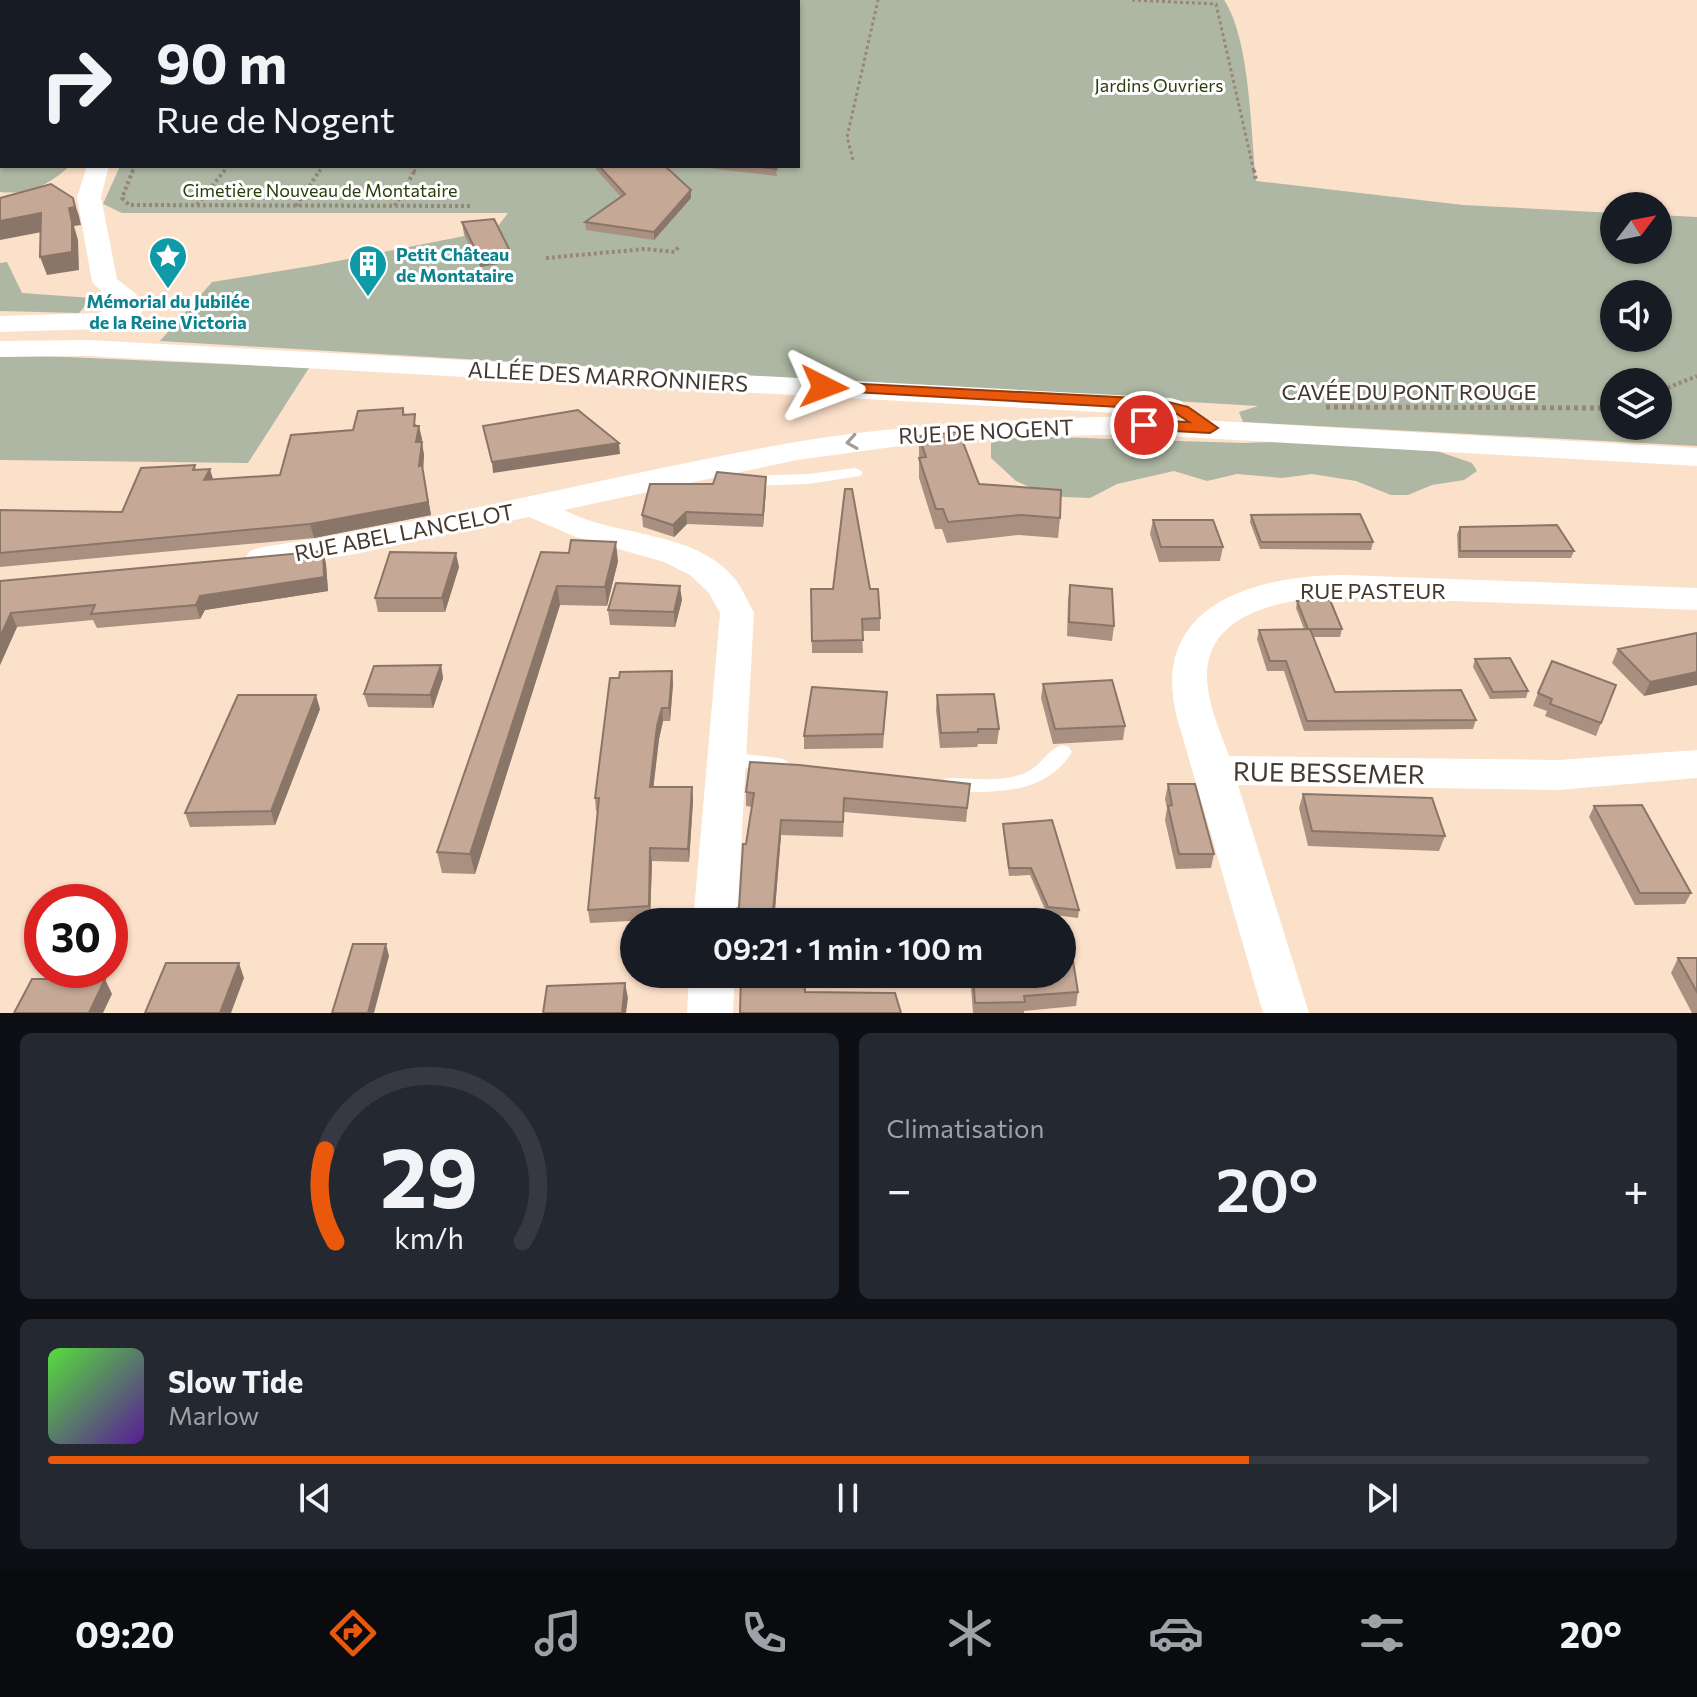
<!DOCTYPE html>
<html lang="fr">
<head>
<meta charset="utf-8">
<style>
	body { margin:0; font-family:Commissioner,sans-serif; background:#242831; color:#f1f3f6; height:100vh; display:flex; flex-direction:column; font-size:30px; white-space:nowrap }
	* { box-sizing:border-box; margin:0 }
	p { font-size:26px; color:#9ea1a6 }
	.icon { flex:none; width:44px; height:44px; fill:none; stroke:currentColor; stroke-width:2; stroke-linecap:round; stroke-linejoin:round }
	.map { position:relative; height:1013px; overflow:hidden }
	.details { display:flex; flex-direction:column; gap:20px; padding:20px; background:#0d0f14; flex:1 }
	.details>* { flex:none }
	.top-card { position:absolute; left:0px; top:0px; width:800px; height:168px; box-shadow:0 2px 6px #0004; background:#171b24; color:#f1f3f6; overflow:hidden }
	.needle { width:52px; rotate:58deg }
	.controls { position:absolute; left:1600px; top:192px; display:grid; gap:16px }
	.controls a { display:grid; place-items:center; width:72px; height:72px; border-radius:50%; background:#171b24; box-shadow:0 2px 6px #0004; font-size:40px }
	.speed { position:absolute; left:24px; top:884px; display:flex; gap:16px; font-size:40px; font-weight:700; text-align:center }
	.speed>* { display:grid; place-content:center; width:104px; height:104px; border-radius:50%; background:#171b24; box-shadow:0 2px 6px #0004; line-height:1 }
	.speed .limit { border:12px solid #d22; background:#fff; color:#111 }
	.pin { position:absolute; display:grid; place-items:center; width:68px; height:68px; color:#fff; margin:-34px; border:4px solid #fff; border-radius:50%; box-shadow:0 2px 8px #0007 }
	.me { position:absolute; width:88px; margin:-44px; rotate:93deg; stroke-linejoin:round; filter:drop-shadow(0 0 6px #0008) }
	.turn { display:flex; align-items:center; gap:28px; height:168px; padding:0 24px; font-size:36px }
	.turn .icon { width:104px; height:104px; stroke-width:2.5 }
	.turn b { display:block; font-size:56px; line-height:68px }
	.big { font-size:60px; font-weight:600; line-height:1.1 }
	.details .widget { flex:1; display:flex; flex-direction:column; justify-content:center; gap:12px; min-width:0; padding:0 28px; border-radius:12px; background:#242831 }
	.details .dial { align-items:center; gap:0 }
	.dial svg { height:208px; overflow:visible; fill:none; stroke:#363941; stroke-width:7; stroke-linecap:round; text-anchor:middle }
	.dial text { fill:#f1f3f6; stroke:none }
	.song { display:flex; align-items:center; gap:24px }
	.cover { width:96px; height:96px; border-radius:12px; background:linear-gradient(135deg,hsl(110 70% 55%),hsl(270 70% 35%)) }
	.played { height:8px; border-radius:4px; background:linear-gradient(90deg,#ea580c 75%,#363941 75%) }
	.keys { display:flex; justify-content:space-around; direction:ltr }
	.heat { display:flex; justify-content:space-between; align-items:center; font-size:44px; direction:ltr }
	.details .tiles { flex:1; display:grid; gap:20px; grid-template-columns:1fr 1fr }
	.widget:last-child { grid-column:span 2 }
	.trip { position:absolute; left:620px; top:908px; width:456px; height:80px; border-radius:40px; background:#171b24; box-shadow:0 2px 6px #0004; font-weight:600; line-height:80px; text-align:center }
	.menu { display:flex; height:128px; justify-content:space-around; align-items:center; background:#090b0e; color:#9ea1a6 }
	.menu .icon { width:56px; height:56px }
	.menu .active { color:#ea580c }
	.menu b { font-size:36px; color:#f1f3f6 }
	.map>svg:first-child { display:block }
	.green { fill:#aeb7a3; fill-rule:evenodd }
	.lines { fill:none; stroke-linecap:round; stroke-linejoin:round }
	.path-far2 { stroke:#988677; stroke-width:3; stroke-dasharray:3 3; stroke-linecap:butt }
	.path-far1 { stroke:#988677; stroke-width:4; stroke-dasharray:3 3; stroke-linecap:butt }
	.path { stroke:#988677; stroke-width:5; stroke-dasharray:4 4; stroke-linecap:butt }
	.service { fill:#fff; fill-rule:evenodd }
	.minor { fill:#fff; fill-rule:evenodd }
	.wall { fill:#a99081 }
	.shaded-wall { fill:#8a7669 }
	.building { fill:#c5a896; stroke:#8a7669; stroke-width:2 }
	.oneway { stroke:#a29c98 }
	.route { fill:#ea580c; stroke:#983908; stroke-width:2 }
	.labels { text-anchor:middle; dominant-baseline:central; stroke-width:6; stroke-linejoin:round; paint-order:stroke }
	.far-park-label { font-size:18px; fill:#2c3d0b; stroke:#fff }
	.far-culture-label { font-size:18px; font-weight:bold; fill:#0d838f; stroke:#fff; text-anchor:start }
	.street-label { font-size:22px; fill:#443930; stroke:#fff }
	.near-street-label { font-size:26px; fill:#443930; stroke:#fff }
</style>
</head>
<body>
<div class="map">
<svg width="1697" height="1013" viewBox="0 0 1697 1013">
	<rect width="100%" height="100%" fill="#fbe0ca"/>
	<!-- green -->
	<path class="green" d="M0,0H203L205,2H2V166H70C48,185 30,195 0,192Z
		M449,0H1224C1250,38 1251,134 1256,181L1463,205L1614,213V250H1658V215L1697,217V446L1243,422L1239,412L1258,406L160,341L212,282L317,265L495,230L508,213H122L103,204L120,166H798V2H447ZM1614,294H1658V338H1614ZM1614,382H1658V426H1614Z
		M7,262L22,293L92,298L79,313L0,311V263Z
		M0,354L309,368L248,463L0,460Z
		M1020,436L1244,443L1298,441L1437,451L1472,463L1477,471L1464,480L1432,485L1408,495H1391L1356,481L1312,474L1282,478L1237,474L1207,481L1174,471L1117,484L1090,498L1064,497L1032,488L1016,481L991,458V443Z"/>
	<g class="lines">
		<!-- path-far2 -->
		<path class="path-far2" d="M182,0L186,2
			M1132,0L1216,4L1254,172
			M92,2L105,0
			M853,160L847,137L878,0
			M132,172L135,166
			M223,172L228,166
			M319,172L323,166
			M414,172L417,166"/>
		<!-- path-far1 -->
		<path class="path-far1" d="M133,170L122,198L129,205L470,206
			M1254,170L1256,181
			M197,205L225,170
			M296,206L320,170
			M395,206L415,170
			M546,258L645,249L675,252L679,246
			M1662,390L1697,376"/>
		<!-- path -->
		<path class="path" d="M1658,391L1667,388
			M1326,407L1614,408"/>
		<!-- service -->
		<path class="service" d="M855,468L860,470L863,473L860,476L808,484L746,486L738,481L746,476L808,474Z
			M1062,745L1069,747L1072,752C1045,796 994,792 949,792L942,790L939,785L942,780L949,778C974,778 1010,784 1032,769C1043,762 1049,749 1062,745Z
			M726,752L779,758L786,760L789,765L786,770L779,772L719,764L716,759L719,754Z"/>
		<!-- minor -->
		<path class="minor" d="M247,0H269L246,2Z
			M87,166H109L101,197L117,279L136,294L144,309L140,315L102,329L0,332V316L98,313L116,306L92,282L77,197Z
			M88,340L1171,398L1181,401L1186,407L1181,413L1171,416L88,356L0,357V341Z
			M1128,416L1697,448V466L1128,434L944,440L797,460L564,510C617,538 695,529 736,580C743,590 748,602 754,613L737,922H693L720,613L709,593L690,575L664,562L576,537L529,517L355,554L262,569L250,565L245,558L250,551L262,547C442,521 617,473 796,442C907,423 1017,420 1128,416Z
			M1346,575L1697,588V610L1346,597C1294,597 1205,608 1207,678C1208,705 1220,731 1229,756L1559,760L1697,750V778L1559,790L1238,785L1309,1013H1263L1177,718C1148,604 1256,575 1346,575Z
			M689,974H735L733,1013H687Z"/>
	</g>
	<!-- wall -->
	<path class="wall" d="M593,166H665L691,198L654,240L586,230L585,222L621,197Z
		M692,166H773L776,169L777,176Z
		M462,222L509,249L510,262L480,267L464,234Z
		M403,408L405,415L418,426L422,439L421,442L424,455L423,470L431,515L314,538L0,567V510L122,512L195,465L196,470L213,480L280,475L353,430Z
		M919,436L979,484L1060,518L1058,538L1019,535L947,543L942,529H935L919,478Z
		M766,477V489L763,527L687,524L674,537L643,527L642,515L713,484Z
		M1251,515L1373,542L1371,550L1260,549L1250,522Z
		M1153,520L1223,547L1220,561L1159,562L1150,534Z
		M1460,527L1574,551L1571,558H1458L1457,534Z
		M323,551L326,564L328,591L205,610L200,619L97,628L93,620L17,627L0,665V581Z
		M569,553L618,561L607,606L560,605L475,874L442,873L437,852Z
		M459,567L445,612H378L375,598Z
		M1070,585L1114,626L1112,641L1067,636L1068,600Z
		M811,589H870L880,618V631H862L863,653H812Z
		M682,600L675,627L610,625L608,610Z
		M1297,601L1342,629L1340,637H1313L1335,692L1476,720L1473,729L1304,731L1284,671H1267L1257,639L1259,630L1304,629L1296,608Z
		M1697,632L1644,696L1612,663L1618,649Z
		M1475,659L1528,691L1526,698L1490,699L1473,667Z
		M441,665L443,678L433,708L368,707L364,694Z
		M672,671L673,684L670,721H663L659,739L653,787H692L693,801L689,862L652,861L650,920L590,923L588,910L598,811H596L595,798L619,678Z
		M1043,684L1125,726L1123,740L1053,744L1041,698Z
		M1616,685L1596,736L1545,716L1547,711L1533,706L1538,693Z
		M887,692L883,748L804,749V736Z
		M937,695L999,729L997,744H978L977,747L940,748L936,710Z
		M320,709L275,825L190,827L185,813Z
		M970,784L966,822L844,812L843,837L781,835L774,922H727L728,911L739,908L752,807L746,806V792Z
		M1168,784L1214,854L1211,868L1176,869L1165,820L1167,808L1165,799Z
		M1303,794L1445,836L1439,851L1308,846L1299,808Z
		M1594,806L1691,893L1685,904L1635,905L1589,817Z
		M1003,824L1079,910L1078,918L1047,914L1030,875L1009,876L1003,831Z
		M1678,958H1697V1013H1692L1671,973Z
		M970,974H1062L1078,992L1076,1006L1024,1011V1013H973Z"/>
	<!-- shaded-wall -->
	<path class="shaded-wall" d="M691,190V198L654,240V232Z
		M73,198L79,216L81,225L74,226L78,240L79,270L47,275L40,257Z
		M41,213L47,231L0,240V221Z
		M509,249L510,262L480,267L478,255Z
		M419,426L422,439L419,455L416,442Z
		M422,442L424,455L423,470L431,515L314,538L310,524L419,466Z
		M619,443L620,454L493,473L492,462Z
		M210,469L214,482L204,480Z
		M766,477V489L763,527V515Z
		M686,512L687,524L674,537L673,525Z
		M616,542L618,561L607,606L605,587Z
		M323,551L326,564L328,591L205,610L200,619L196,605L200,596Z
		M456,553L459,567L445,612L442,598Z
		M557,586L560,605L475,874L470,854Z
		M680,586L682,600L675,627L674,612Z
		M11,613L17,627L0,665V637Z
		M441,665L443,678L433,708L430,695Z
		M672,671L673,684L670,721L669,708Z
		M1697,672V685L1644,696L1650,682Z
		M316,695L320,709L275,825L271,811Z
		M662,708L663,721L659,739L652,800L650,787L657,726Z
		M692,787L693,801L689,862L688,849Z
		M781,820V835L774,922H772Z
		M650,848L652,861L650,920L649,906Z
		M386,944L389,956L374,1013H368Z
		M239,963L244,978L231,1013H220Z
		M105,979L112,994L103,1013H89Z
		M625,983L628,998L626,1013H622Z"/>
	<!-- building -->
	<path class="building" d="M599,166H665L691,190L654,232L585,222L625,194Z
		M753,166H773L776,169Z
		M51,184L73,198L75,207L69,208L72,222V252L40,257L41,213L0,221V198Z
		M494,219L509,249L478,255L462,222Z
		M403,408V415L415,414L414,426H419L416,442H422L419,466L422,465L428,502L310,524L0,553V510L122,512L141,468L195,465L193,470L210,469L204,480L280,475L291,435L353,430L358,411Z
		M578,410L619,443L492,462L483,426Z
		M959,432L979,484L1061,490L1060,518L1021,515L948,522L943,509H936L919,458L926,457L919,436Z
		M717,472L766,477L763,515L686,512L673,525L642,515L650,484H713Z
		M845,489H852L870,589H878L880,618L862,619L863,640L812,641L811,589H833Z
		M1360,514L1373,542H1261L1251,515Z
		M1153,520H1213L1223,547H1161Z
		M1557,525L1574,551H1460V527Z
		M571,540L616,542L605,587L557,586L470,854L437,852L541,552L569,553Z
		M323,551L324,577L200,596L196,605L91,614L95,605L11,613L0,637V581Z
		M390,552L456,553L442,598H375Z
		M616,583L680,586L674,612L608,610Z
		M1070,585L1112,589L1114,626L1069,622Z
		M1330,600L1342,629H1308L1297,601Z
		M1310,629L1335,692L1461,690L1476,720L1307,721L1286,661H1270L1259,630Z
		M1697,633V672L1650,682L1618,649Z
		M1510,658L1528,691L1493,692L1475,659Z
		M1552,661L1616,685L1601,723L1550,704L1552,699L1538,693Z
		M441,665L430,695L364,694L374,666Z
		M672,671L669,708H662L657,726L650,787H692L688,849L650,848L649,906L588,910L599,798H595L610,678H619L620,672Z
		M1112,680L1125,726L1055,729L1043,684Z
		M812,687L887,692L883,734L804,736Z
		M994,694L999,729H978V732L941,733L937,695Z
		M238,695H316L271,811L185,813Z
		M750,762L799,765L970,784L967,808L844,798L843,822L781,820L772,922H742V920H727L728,911L739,908L743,844H746L754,793L746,792Z
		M1168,784H1195L1214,854H1179L1168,806L1172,805Z
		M1303,794L1432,798L1445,836L1312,831Z
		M1642,805L1691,893H1640L1594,806Z
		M1052,820L1079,910L1048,907L1031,868H1009L1003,824Z
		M1070,942L1078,992L1024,996L1025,1002L975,1003L973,974H1062V943Z
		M353,944H386L368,1013H332Z
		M1678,958H1697V992Z
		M166,963H239L220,1013H145Z
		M741,974H804L805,992L895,993L901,1013H740Z
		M32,979H105L89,1013H14Z
		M625,983L622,1013H543L547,986Z"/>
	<!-- one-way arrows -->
	<defs><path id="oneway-chevron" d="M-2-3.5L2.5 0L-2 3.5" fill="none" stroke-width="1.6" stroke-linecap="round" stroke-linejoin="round" transform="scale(2)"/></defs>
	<use class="oneway" href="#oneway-chevron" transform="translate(852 442) rotate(171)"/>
	<!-- route -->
	<path class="route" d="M824,382L1156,399L1188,407L1218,428L1210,433L1138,429L1136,425L1144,420L1189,422L1177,414L1156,409L818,390L816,387Z"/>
	<!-- icons -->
	<defs>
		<symbol id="sight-pin" viewBox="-11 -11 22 30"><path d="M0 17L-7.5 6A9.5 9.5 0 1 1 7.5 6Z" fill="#0f9aa8" stroke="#fff"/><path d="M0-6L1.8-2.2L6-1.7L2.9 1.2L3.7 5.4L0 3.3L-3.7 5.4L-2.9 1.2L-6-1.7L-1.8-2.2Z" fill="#fff"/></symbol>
		<symbol id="building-pin" viewBox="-11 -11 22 30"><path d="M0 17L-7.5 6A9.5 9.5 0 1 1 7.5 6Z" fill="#0f9aa8" stroke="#fff"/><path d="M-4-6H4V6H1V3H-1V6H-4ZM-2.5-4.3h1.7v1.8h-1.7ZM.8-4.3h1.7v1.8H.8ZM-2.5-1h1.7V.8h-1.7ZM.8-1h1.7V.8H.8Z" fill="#fff"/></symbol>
	</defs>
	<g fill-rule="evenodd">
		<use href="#sight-pin" x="146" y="234" width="44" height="60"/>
		<use href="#building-pin" x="346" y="242" width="44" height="60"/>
	</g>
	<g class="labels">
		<!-- far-park labels -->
		<g class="far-park-label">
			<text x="1159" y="85">Jardins Ouvriers</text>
			<text x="320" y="190">Cimetière Nouveau de Montataire</text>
		</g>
		<!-- far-culture labels -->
		<g class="far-culture-label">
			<text x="396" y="254">Petit Château<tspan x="396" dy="21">de Montataire</tspan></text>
			<text x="168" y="301" text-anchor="middle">Mémorial du Jubilée<tspan x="168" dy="21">de la Reine Victoria</tspan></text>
		</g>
		<!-- street labels -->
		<g class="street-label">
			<text transform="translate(608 376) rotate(3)">ALLÉE DES MARRONNIERS</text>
			<text x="1409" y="391">CAVÉE DU PONT ROUGE</text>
			<text transform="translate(986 431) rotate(-3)">RUE DE NOGENT</text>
			<text transform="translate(404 532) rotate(-11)">RUE ABEL LANCELOT</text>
			<text x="1373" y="590">RUE PASTEUR</text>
		</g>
		<!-- near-street labels -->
		<g class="near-street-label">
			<text transform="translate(1329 772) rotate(1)">RUE BESSEMER</text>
		</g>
	</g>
</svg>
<div class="controls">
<a><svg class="needle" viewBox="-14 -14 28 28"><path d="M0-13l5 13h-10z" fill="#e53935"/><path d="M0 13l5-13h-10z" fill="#9ea1a6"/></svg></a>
<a><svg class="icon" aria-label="sound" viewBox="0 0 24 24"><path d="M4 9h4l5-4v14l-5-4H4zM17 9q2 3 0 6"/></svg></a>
<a><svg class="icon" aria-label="layers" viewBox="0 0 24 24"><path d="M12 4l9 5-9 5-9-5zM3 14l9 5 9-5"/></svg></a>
</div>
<div class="speed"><div class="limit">30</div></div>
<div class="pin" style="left:1144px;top:425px;background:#d93025"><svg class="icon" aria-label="arrive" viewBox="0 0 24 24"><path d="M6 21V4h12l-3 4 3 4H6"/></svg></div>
<svg class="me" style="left:824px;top:387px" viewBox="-20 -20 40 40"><path d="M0-17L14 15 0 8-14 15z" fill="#ea580c" stroke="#fff" stroke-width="4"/></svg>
<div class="trip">09:21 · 1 min · 100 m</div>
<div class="top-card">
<div class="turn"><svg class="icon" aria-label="right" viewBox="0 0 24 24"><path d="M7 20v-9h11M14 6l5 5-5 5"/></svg><div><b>90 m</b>Rue de Nogent</div></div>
</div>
</div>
<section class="details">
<div class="tiles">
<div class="widget dial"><svg viewBox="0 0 100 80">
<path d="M14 69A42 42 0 1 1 86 69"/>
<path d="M14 69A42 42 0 0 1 10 34" stroke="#ea580c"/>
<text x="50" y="56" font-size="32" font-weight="700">29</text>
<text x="50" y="72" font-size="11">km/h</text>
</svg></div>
<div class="widget"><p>Climatisation</p>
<div class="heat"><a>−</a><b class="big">20°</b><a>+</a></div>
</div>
<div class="widget">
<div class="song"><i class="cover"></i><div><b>Slow Tide</b><p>Marlow</p></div></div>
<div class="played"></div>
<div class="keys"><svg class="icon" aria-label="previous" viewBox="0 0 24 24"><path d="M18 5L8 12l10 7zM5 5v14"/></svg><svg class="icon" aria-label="pause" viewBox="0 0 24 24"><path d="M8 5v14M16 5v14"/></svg><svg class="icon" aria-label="next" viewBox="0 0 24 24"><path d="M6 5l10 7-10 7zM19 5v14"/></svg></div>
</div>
</div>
</section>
<nav class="menu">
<b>09:20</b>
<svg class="icon active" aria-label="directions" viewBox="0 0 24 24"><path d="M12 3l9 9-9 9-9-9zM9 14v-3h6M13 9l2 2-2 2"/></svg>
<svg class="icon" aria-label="music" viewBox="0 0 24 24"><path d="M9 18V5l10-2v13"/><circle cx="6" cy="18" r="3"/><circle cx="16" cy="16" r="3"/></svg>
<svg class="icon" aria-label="phone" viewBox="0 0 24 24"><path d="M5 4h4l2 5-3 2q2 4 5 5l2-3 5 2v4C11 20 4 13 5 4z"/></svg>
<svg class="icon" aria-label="climate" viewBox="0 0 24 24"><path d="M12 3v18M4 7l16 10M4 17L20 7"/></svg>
<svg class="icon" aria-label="car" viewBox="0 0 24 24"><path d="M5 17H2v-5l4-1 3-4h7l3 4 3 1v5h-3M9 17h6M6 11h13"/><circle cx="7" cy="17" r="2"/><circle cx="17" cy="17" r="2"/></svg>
<svg class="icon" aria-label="filters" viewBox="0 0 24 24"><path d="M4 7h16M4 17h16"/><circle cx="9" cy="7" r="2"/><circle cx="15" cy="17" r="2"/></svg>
<b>20°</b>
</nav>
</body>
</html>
